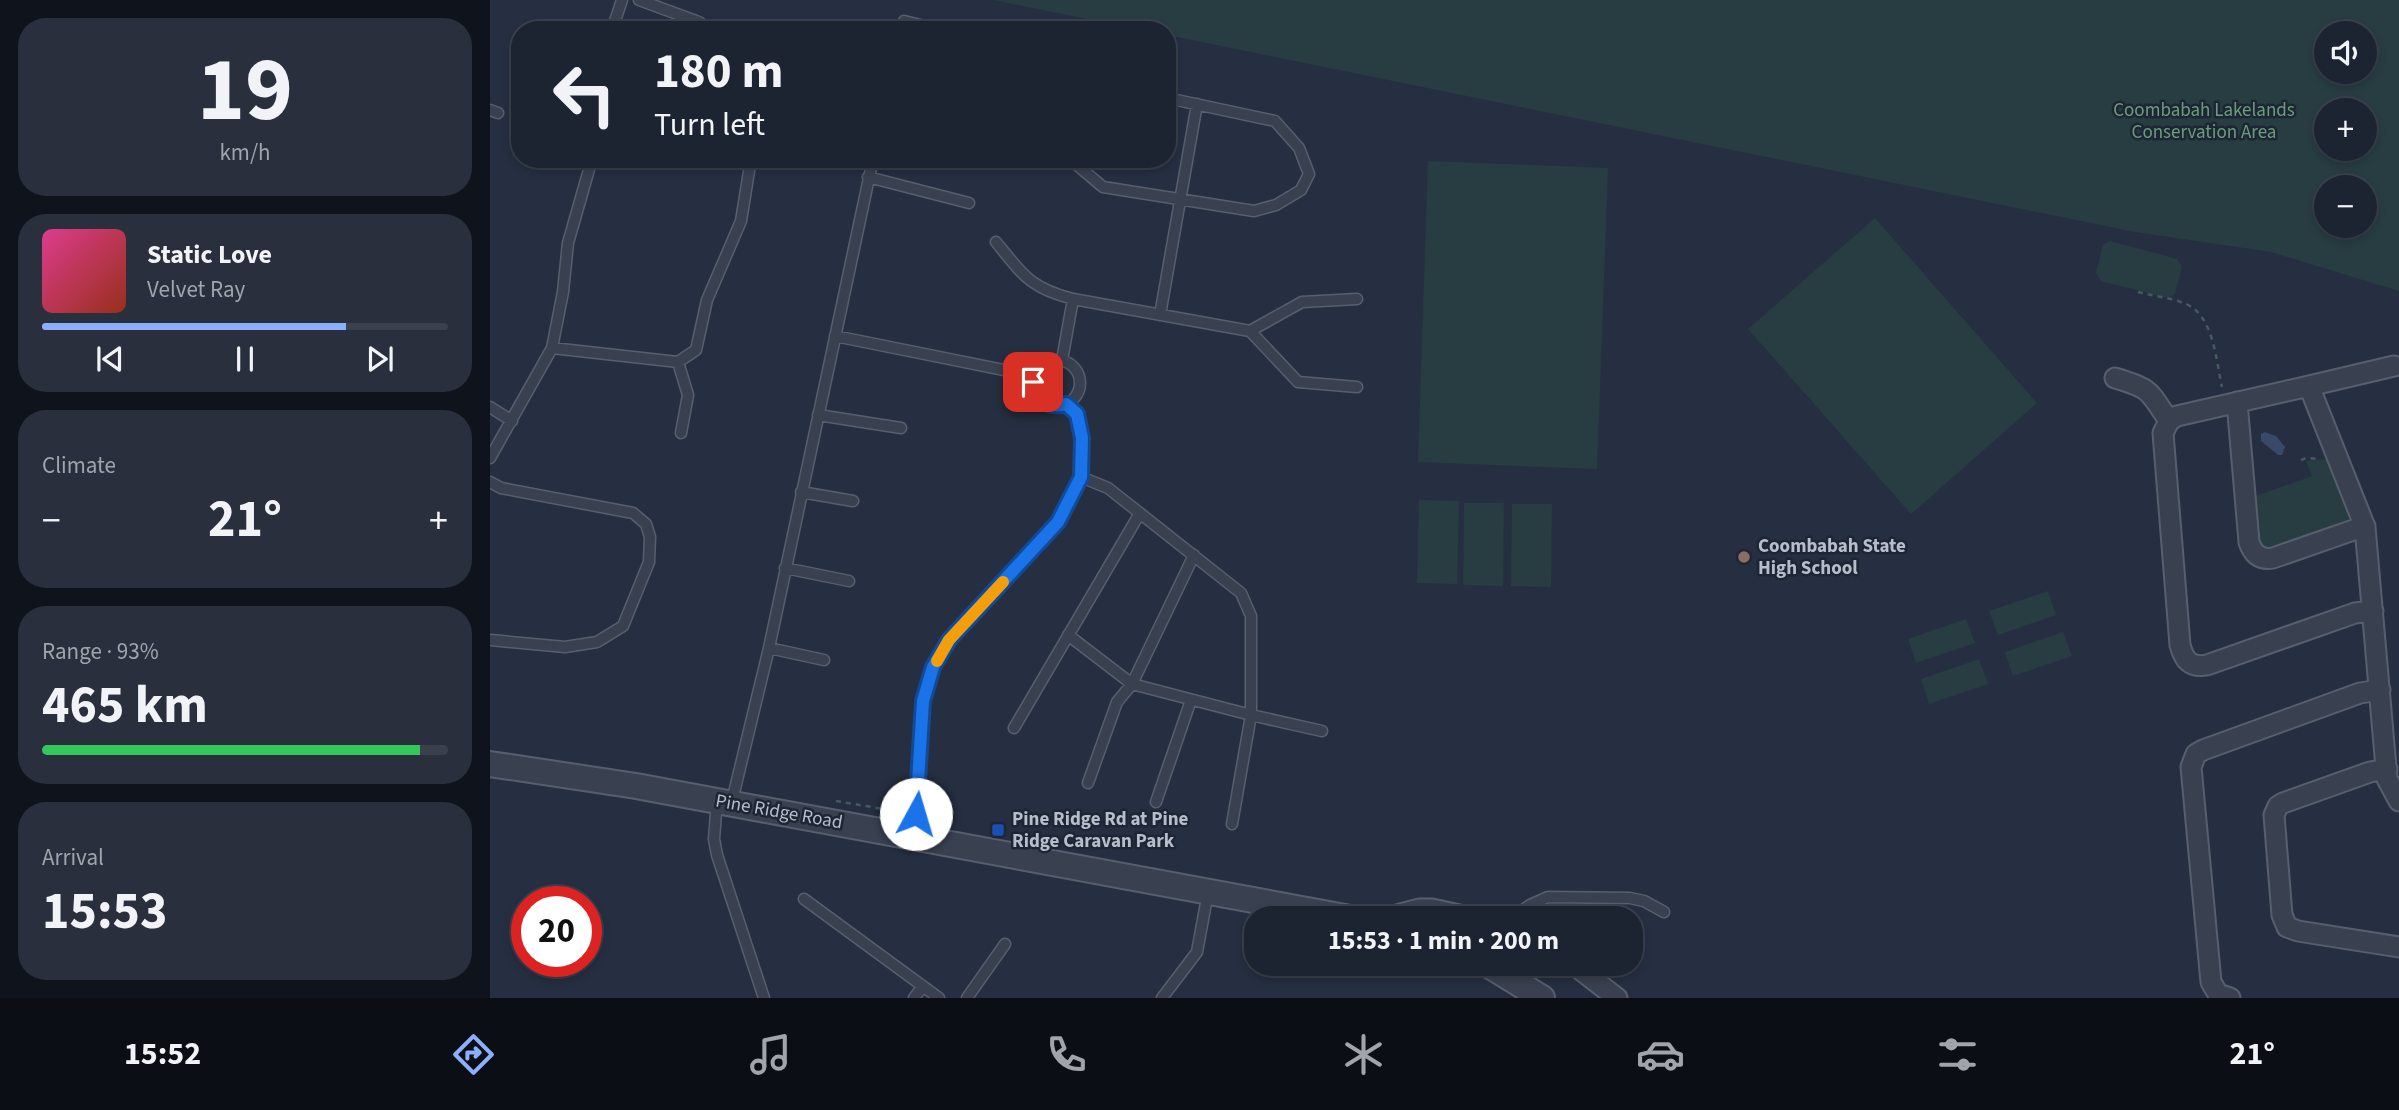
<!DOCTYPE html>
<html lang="en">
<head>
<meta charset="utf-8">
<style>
	body { margin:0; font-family:"Source Sans 3",sans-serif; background:#292f3d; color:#f1f3f6; height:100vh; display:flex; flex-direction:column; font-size:26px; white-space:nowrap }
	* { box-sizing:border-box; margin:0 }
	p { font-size:23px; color:#a0a4ab }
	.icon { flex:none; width:38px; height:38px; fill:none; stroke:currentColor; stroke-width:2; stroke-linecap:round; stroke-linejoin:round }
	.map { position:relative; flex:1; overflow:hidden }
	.details { display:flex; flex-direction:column; gap:18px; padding:18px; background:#0f131b; width:490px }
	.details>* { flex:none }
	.hud { position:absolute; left:21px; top:21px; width:665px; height:147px; border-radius:28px; box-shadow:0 4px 10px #0003,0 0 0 2px #3a404d; background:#1c2331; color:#f1f3f6; overflow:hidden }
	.buttons { position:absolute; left:1824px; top:21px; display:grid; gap:14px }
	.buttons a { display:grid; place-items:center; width:63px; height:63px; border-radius:50%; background:#1c2331; box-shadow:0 4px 10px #0003,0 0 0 2px #3a404d; font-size:35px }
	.speed { position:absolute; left:21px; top:886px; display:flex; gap:14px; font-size:35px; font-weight:700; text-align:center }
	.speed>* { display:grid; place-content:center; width:91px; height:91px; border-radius:50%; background:#1c2331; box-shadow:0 4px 10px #0003,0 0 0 2px #3a404d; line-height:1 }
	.speed .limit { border:10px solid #d22; background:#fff; color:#111 }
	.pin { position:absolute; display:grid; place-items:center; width:60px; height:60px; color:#fff; margin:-30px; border-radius:14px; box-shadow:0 4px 10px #0006 }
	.me { position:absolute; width:77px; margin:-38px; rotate:6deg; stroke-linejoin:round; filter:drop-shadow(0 0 5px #0008) }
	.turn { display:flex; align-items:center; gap:24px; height:147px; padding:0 28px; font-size:32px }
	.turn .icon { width:91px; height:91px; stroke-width:2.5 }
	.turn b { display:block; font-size:49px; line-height:60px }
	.big { font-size:52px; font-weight:700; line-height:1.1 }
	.details .widget { flex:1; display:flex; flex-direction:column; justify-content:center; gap:10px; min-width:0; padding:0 24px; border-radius:28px; background:#292f3d }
	.details .dial { align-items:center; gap:0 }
	.dial b { font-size:91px; line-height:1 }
	.song { display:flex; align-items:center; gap:21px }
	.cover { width:84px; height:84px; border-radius:10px; background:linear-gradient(135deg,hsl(330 70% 55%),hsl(10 70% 35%)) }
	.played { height:7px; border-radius:4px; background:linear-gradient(90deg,#8baffb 75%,#3a404d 75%) }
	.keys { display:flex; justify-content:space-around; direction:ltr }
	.heat { display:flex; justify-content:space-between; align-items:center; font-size:38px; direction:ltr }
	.charge { height:10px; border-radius:5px; background:linear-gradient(90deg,#34c759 93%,#3a404d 0) }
	.trip { position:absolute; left:754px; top:906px; width:399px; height:70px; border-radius:28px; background:#1c2331; box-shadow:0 4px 10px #0003,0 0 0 2px #3a404d; font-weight:700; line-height:70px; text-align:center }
	.dock { display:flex; height:112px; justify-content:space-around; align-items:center; background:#0b0e14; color:#a0a4ab }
	.dock .icon { width:49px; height:49px }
	.dock .selected { color:#8baffb }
	.dock b { font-size:32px; color:#f1f3f6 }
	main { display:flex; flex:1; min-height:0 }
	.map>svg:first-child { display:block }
	.green { fill:#273d42; fill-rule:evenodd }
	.water { fill:#384969 }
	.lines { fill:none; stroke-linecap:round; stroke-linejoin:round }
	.service-casing { stroke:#575f6e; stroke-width:13 }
	.minor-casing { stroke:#575f6e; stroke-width:23 }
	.tertiary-casing { stroke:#575f6e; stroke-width:28 }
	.path { stroke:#455a5f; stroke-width:2.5; stroke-dasharray:5 5; stroke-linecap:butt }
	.service { stroke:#394151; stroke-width:10 }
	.minor { stroke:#394151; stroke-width:19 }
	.tertiary { stroke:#394151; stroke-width:24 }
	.route-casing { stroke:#114b97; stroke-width:18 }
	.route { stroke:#1a73e8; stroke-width:12 }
	.slow { stroke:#f59e0b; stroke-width:12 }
	.education-dot { fill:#8d6e63; stroke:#1e2636; stroke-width:2.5 }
	.transit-dot { fill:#1a4fb4; stroke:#1e2636; stroke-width:2.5 }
	.labels { text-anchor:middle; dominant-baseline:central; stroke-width:5; stroke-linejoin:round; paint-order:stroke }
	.park-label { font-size:19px; fill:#6c9d7a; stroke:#1e2636 }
	.poi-label { font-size:19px; font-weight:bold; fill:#b6bdcb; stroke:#1e2636; text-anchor:start }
	.street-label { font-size:19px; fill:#b6bdcb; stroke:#1e2636 }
</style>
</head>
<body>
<main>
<section class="details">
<div class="widget dial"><b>19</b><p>km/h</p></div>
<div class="widget">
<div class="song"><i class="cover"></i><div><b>Static Love</b><p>Velvet Ray</p></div></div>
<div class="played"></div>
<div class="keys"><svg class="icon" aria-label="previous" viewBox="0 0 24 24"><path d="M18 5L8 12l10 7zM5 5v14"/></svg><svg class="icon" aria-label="pause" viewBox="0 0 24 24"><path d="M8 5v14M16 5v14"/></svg><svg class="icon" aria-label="next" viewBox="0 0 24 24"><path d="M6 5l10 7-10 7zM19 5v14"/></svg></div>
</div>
<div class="widget"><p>Climate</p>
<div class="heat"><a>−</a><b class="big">21°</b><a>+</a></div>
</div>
<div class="widget"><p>Range · 93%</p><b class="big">465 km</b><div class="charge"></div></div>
<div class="widget"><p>Arrival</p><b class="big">15:53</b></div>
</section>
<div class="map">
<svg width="1909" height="998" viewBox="0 0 1909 998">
	<rect width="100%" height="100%" fill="#252f41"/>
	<!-- green -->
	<path class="green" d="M504,0H1909V291L1781,252L1645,232L677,35V30H650ZM1836,33H1874V72H1836ZM1836,110H1874V149H1836ZM1836,187H1874V226H1836Z
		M938,161L1118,168L1107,469L928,462Z
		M1385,218L1547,403L1421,514L1258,329Z
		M1620,241L1687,259L1692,266L1685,294L1678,298L1611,281L1606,273L1613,245Z
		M1840,459L1858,510V523L1783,554L1769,549L1760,498L1822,476L1816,461Z
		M929,500L969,501L967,584L927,583Z
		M974,503H1014L1013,586L973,585Z
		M1022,504H1062L1061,587L1021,586Z
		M1558,591L1566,615L1508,635L1499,611Z
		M1476,619L1485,643L1426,663L1418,639Z
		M1573,632L1582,656L1523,676L1515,652Z
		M1489,659L1498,684L1439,704L1431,679Z"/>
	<!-- water -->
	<path class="water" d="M1775,432L1786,436L1795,447L1792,455H1788L1771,441V434Z"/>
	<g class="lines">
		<defs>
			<path id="service" d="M149,0L209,22L219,30
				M122,30L132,0
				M412,30L414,21L451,30
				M0,110L8,113
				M584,159L588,166L613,187L764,211L786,205L811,190L819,174L809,148L785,121L677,98
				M378,177L479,203
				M506,242C533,275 540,288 583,299L760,331L808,382L867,387
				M670,315L707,104
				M760,331L812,302L867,299
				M345,336L544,376
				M62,348L188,362L206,350L217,300L251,221L261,159
				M544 383a23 23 0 1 1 46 0a23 23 0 1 1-46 0Z
				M572,360L583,299
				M188,362L198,395L191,433
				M0,407L22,421
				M328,415L411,428
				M0,458L62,348L73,292L78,243L102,159
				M591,477L618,488L751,593L761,616V715L742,824
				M0,482L11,488L143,513L156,524L160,537L159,562L133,626L107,642L75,647L0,640
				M311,492L363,501
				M295,568L359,581
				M578,635L642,684L761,715L832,731
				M279,648L334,660
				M524,728L650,513
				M598,783L627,702L642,684L704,555
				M227,800L224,839L227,855L274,998
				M242,801L279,648L383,159
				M666,802L701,700
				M422,836L430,773L433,701L443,668L459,640L568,522L591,477L592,437L587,414L576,404
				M314,899L449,998
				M1020,919L1040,905L1058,897L1140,898L1154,901L1174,912
				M424,998L433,986
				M477,998L515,944
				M672,998L707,952L718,892"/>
			<path id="minor" d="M1625,378C1662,389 1658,390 1679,421L1687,416L1819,386L1875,527L1897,779L1909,801
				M1819,386L1904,366
				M1747,402L1759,542C1763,554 1770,560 1783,558L1875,526
				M1679,421L1673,433L1690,645C1694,660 1700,668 1717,665L1865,613L1883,611
				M1897,769L1880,772L1793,803L1788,806L1784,815L1792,915L1797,927L1808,931L1909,947
				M891,919L929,909H942L988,919
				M1083,964L1127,998
				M1740,998L1728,994L1721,982L1701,767L1706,754L1713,750L1870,693L1890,690"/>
			<path id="tertiary" d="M0,764L146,786L866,919
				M997,964L1052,998"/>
		</defs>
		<!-- service casing -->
		<use href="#service" class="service-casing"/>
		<!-- minor casing -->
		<use href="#minor" class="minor-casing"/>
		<!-- tertiary casing -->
		<use href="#tertiary" class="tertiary-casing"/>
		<!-- path -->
		<path class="path" d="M1648,292C1664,296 1682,298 1696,304C1724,316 1726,361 1732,387
			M1811,460L1816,458L1830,459
			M346,801L411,812
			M439,816L463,822"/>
		<!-- service -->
		<use href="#service" class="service"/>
		<!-- minor -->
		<use href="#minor" class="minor"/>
		<!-- tertiary -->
		<use href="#tertiary" class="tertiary"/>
	</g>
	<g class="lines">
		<defs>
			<path id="route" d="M426,814L433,701L443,667L459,640L568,522L591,477L592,438L587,414L576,404C558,409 546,400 543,382"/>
		</defs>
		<!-- route casing -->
		<use href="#route" class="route-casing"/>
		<!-- route -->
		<use href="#route" class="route"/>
		<!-- slow -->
		<path class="slow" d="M447,661L459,640L513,582"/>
	</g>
	<!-- markers -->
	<circle class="education-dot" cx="1254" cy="557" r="7"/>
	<rect class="transit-dot" x="501" y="823" width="14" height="14" rx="3.5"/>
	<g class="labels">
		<!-- park labels -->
		<g class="park-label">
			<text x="1714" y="110">Coombabah Lakelands<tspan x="1714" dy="22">Conservation Area</tspan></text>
		</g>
		<!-- poi labels -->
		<g class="poi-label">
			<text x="1268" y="546">Coombabah State<tspan x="1268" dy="22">High School</tspan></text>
			<text x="522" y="819">Pine Ridge Rd at Pine<tspan x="522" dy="22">Ridge Caravan Park</tspan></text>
		</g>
		<!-- street labels -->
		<g class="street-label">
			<text transform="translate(289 812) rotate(10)">Pine Ridge Road</text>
		</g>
	</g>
</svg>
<div class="buttons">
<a><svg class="icon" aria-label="sound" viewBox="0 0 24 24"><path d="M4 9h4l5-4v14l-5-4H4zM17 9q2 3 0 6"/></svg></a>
<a>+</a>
<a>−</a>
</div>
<div class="speed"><div class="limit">20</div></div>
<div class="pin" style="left:543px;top:382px;background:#d93025"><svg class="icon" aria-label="arrive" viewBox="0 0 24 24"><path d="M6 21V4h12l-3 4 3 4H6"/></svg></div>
<svg class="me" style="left:426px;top:814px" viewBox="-20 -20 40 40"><circle r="19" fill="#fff"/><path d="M0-13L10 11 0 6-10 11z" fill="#1a73e8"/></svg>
<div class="trip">15:53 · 1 min · 200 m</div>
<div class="hud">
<div class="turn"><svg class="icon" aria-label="left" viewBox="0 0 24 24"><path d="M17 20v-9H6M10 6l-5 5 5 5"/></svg><div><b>180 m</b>Turn left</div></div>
</div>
</div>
</main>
<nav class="dock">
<b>15:52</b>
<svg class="icon selected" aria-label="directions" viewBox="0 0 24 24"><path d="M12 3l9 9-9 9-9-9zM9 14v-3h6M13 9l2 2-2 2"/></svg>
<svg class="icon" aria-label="music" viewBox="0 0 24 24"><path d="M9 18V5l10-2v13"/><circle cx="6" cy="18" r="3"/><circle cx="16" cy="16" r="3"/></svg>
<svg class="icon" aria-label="phone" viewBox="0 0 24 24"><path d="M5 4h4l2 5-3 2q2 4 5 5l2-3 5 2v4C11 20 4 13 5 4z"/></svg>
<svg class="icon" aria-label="climate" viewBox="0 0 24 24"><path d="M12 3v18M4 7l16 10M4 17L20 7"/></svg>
<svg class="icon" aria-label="car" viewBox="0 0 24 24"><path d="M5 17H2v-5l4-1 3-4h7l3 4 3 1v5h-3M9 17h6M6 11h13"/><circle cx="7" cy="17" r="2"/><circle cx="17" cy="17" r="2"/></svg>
<svg class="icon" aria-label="filters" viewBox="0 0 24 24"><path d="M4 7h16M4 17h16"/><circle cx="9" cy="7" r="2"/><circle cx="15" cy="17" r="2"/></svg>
<b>21°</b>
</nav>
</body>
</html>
